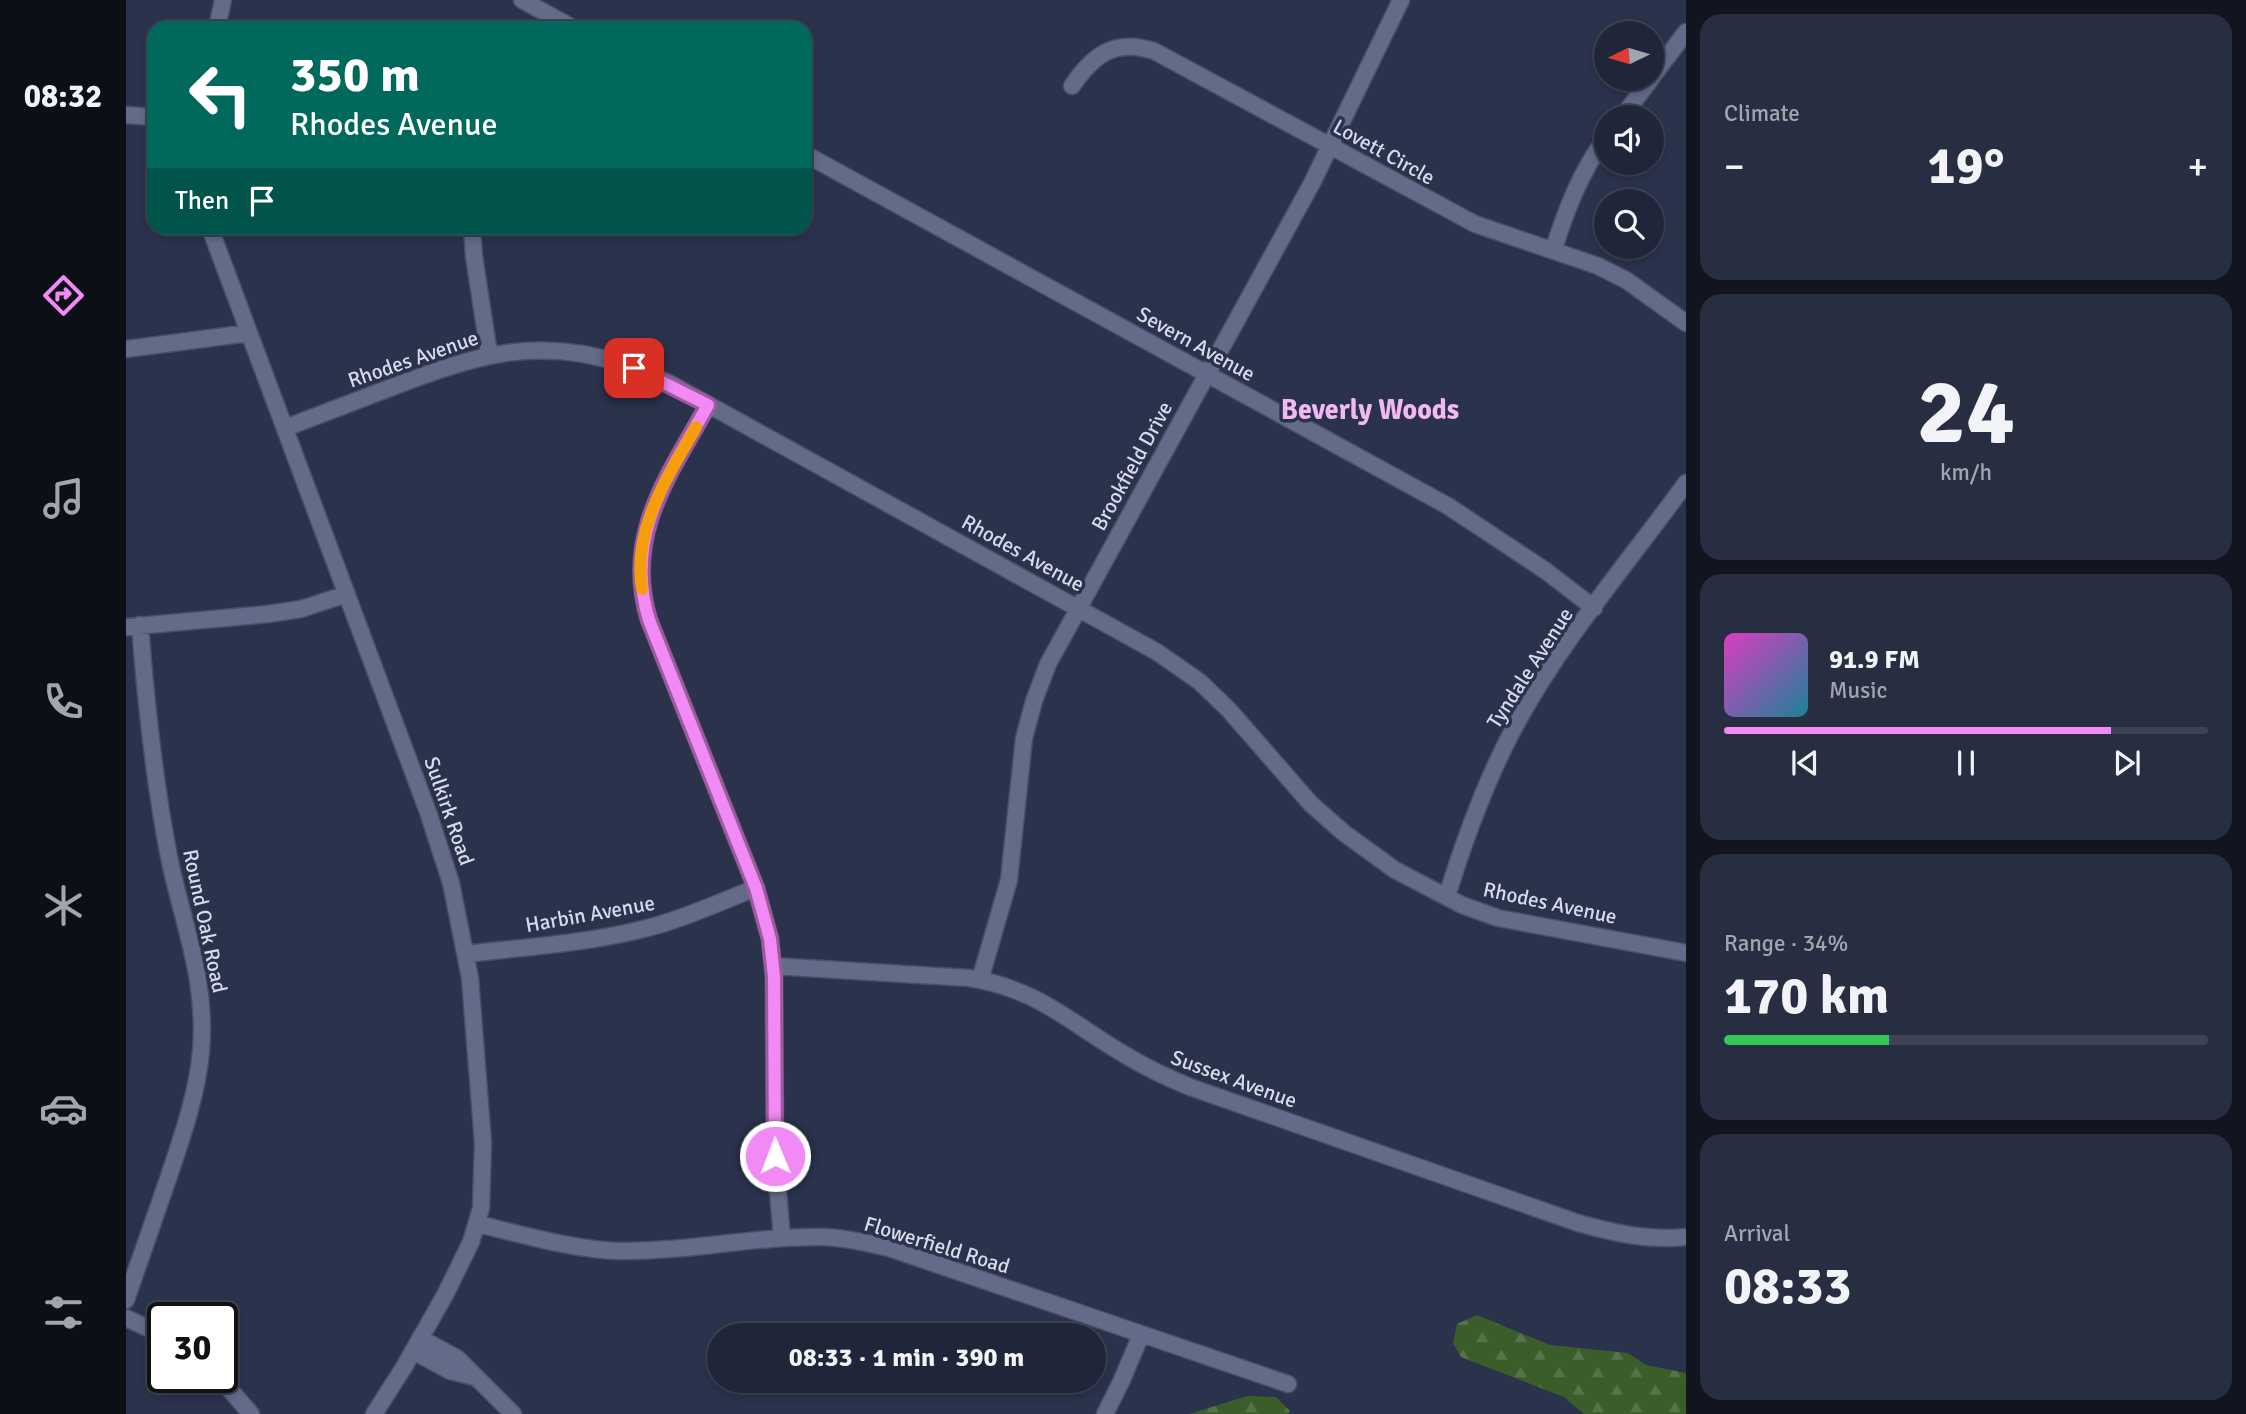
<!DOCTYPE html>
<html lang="en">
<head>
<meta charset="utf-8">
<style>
	body { margin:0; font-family:Signika,sans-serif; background:#282e41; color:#f1f3f6; height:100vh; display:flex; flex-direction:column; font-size:26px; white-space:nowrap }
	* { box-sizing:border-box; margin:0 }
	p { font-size:23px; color:#a2a5ae }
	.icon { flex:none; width:38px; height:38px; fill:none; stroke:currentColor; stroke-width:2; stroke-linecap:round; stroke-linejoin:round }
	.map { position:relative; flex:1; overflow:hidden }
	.details { display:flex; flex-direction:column; gap:14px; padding:14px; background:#12151f; width:560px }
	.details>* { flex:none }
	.top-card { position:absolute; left:21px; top:21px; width:665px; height:214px; border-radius:21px; box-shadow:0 4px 10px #0003,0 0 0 2px #3d4353; background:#00695c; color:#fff; overflow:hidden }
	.needle { width:46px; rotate:265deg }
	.controls { position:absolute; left:1468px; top:21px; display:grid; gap:14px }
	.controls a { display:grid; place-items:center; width:70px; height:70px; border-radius:50%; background:#202639; box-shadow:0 4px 10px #0003,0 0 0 2px #3d4353; font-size:35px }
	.speed { position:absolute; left:21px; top:1302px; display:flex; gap:14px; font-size:35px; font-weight:700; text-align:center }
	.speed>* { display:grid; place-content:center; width:91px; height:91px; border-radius:50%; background:#202639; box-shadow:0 4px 10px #0003,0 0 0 2px #3d4353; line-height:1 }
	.speed .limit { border:4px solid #111; border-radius:10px; background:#fff; color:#111 }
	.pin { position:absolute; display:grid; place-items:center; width:60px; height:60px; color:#fff; margin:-30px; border-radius:14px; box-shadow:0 4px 10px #0006 }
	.me { position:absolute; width:77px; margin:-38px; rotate:359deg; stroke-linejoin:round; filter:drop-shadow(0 0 5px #0008) }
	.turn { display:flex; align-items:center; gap:24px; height:147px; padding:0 28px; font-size:32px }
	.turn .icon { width:91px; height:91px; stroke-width:2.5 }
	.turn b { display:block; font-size:49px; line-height:60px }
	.then { display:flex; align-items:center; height:66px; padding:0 28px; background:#0003; gap:14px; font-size:26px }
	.big { font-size:52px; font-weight:800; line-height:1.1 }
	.details .card { flex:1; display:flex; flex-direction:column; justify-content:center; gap:10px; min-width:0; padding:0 24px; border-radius:21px; background:#282e41 }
	.details .dial { align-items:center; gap:0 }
	.dial b { font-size:91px; line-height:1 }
	.song { display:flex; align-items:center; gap:21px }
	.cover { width:84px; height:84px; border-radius:10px; background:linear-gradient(135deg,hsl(310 70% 55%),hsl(190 70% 35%)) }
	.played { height:7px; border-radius:4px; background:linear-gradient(90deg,#f18af4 80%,#3d4353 80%) }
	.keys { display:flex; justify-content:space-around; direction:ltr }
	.heat { display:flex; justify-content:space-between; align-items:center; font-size:38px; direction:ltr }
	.charge { height:10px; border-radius:5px; background:linear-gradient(90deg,#34c759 34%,#3d4353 0) }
	.trip { position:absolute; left:581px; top:1323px; width:399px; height:70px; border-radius:35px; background:#202639; box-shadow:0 4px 10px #0003,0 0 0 2px #3d4353; font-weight:800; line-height:70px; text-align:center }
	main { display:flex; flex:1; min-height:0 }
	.menu { display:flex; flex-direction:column; width:126px; justify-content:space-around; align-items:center; background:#0d0f17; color:#a2a5ae }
	.menu .icon { width:49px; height:49px }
	.menu .selected { color:#f18af4 }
	.menu b { font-size:32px; color:#f1f3f6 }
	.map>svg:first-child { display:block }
	.forest { fill:url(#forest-firs) }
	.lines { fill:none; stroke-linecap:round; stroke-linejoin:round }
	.minor-casing { stroke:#4a4f65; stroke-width:19 }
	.minor { stroke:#636b89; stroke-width:16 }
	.route-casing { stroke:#9d5a9f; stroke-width:18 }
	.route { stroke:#f18af4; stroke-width:12 }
	.slow { stroke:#f59e0b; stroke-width:12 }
	.labels { text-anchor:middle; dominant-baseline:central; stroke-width:7; stroke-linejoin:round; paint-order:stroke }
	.street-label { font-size:21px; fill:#d6dbec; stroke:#2b324c }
	.district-label { font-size:28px; font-weight:bold; fill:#f1b8f2; stroke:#2b324c }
</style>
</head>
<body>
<main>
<nav class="menu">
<b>08:32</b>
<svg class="icon selected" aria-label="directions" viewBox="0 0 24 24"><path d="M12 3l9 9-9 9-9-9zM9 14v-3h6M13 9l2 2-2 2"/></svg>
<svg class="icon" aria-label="music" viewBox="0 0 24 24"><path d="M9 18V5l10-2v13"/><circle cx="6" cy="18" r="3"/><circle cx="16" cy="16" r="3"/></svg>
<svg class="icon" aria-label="phone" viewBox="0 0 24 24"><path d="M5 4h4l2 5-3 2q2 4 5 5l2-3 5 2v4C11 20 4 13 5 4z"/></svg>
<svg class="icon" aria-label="climate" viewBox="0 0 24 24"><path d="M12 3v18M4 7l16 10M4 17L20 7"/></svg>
<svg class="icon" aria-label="car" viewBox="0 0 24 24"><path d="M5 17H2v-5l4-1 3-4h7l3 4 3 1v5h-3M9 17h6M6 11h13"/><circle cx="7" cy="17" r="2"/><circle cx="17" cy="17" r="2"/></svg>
<svg class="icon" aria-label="filters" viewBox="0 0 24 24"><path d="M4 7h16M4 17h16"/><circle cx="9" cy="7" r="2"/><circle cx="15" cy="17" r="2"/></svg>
</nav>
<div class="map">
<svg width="1560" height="1414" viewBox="0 0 1560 1414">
	<defs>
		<pattern id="forest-firs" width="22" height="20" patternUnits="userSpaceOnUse" patternTransform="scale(1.75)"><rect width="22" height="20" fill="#3a5d2a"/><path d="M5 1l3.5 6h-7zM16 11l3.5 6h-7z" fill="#567449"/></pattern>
	</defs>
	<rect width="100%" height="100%" fill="#2b324c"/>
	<!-- forest -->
	<path class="forest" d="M1351,1315L1424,1345L1502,1353L1520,1365L1560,1373V1414H1458L1438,1397L1335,1357L1327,1343L1331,1324Z
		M1121,1396L1150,1397L1164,1411L1162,1414H1063Z"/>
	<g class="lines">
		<defs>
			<path id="minor" d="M396,0L447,28
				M91,28L97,0
				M1526,77L1560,32
				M946,86C967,55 989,38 1028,51L1349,224L1472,266L1500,280L1560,323
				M0,115L28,117
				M1496,117L1525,79
				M679,154L1322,506L1420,571L1468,608
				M84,228L302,812L325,883L344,978L357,1143L355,1208L345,1242L319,1295L278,1367L248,1414
				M346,228L348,256L363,354
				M1427,251C1440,211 1454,172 1480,138
				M0,349L123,333
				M582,405C543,475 497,536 523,620L630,888L644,939L648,977L649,1156L656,1238
				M159,428C196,414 233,400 269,386C334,362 386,342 457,354C487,359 515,371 543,383L1031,652L1074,682L1103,710L1185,804L1218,833L1269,870L1336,905L1372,918L1560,953
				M0,627L142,614L175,609L221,594
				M1321,896C1339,838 1359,782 1388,728C1435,640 1502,563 1560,483
				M340,954C397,947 456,944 513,930C553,921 591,903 630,888
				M647,966L843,978C913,989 944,1023 1001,1056C1021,1068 1042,1078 1064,1087L1452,1223C1488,1233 1522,1241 1560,1237
				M854,980L883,880L898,738L908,701L922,664L1186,183L1275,0
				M352,1224C398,1235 445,1249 493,1251C561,1252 628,1236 696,1237C718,1237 739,1243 760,1247L1162,1384
				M0,1300C14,1260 28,1219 42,1179C56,1137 71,1095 75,1051C81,979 57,925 43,857C28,780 20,704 14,625
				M0,1318L37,1335
				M294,1338L331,1358L387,1414
				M287,1351L324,1371L349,1377
				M93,1377L125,1414
				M979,1414L995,1382L1015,1335"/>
		</defs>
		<!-- minor casing -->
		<use href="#minor" class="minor-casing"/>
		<!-- minor -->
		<use href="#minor" class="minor"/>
	</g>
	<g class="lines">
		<defs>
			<path id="route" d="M508,368L582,405C543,475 497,535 523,620L630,888L644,939L648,977L649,1156"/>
		</defs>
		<!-- route casing -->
		<use href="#route" class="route-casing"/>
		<!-- route -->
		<use href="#route" class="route"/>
		<!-- slow -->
		<path class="slow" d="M516,589C506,528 542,477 570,427"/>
	</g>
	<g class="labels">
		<!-- street labels -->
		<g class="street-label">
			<text transform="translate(1258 152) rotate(29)">Lovett Circle</text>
			<text transform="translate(1070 344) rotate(29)">Severn Avenue</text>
			<text transform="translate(287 359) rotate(-19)">Rhodes Avenue</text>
			<text transform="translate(1006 466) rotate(-61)">Brookfield Drive</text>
			<text transform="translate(897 553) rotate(29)">Rhodes Avenue</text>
			<text transform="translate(1404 668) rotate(-57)">Tyndale Avenue</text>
			<text transform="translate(323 811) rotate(71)">Sulkirk Road</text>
			<text transform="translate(1424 903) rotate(12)">Rhodes Avenue</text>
			<text transform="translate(464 914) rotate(-10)">Harbin Avenue</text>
			<text transform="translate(79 921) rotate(78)">Round Oak Road</text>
			<text transform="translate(1108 1079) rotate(20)">Sussex Avenue</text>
			<text transform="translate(811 1245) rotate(17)">Flowerfield Road</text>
		</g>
		<!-- district labels -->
		<g class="district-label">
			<text x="1244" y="410">Beverly Woods</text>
		</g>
	</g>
</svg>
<div class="controls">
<a><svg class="needle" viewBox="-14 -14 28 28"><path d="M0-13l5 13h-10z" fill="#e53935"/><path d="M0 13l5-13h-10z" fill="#a2a5ae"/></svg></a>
<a><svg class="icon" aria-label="sound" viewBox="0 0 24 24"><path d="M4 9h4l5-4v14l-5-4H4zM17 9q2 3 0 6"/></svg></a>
<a><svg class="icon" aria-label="search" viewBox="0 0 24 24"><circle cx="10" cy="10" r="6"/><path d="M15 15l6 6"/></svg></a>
</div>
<div class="speed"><div class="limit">30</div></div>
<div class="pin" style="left:508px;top:368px;background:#d93025"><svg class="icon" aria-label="arrive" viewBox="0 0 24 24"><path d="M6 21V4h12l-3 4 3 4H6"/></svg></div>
<svg class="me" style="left:649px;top:1156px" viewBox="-20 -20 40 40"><circle r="17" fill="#f18af4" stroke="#fff" stroke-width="3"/><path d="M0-11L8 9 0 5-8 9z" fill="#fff"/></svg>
<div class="trip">08:33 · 1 min · 390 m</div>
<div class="top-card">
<div class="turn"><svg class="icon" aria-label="left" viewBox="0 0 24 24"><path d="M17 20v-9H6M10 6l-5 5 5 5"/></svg><div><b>350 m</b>Rhodes Avenue</div></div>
<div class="then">Then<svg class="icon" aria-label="arrive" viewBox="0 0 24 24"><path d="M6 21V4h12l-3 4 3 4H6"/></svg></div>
</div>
</div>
<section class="details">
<div class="card"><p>Climate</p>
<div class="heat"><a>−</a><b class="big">19°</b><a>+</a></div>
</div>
<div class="card dial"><b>24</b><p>km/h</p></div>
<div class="card">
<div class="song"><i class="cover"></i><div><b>91.9 FM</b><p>Music</p></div></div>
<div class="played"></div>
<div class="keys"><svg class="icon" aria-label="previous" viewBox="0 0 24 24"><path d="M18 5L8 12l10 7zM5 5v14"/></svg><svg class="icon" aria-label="pause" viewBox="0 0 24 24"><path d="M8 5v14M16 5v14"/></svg><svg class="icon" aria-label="next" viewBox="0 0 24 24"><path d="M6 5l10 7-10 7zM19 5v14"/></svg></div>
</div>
<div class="card"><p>Range · 34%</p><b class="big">170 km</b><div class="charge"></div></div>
<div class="card"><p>Arrival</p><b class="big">08:33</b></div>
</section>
</main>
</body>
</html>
